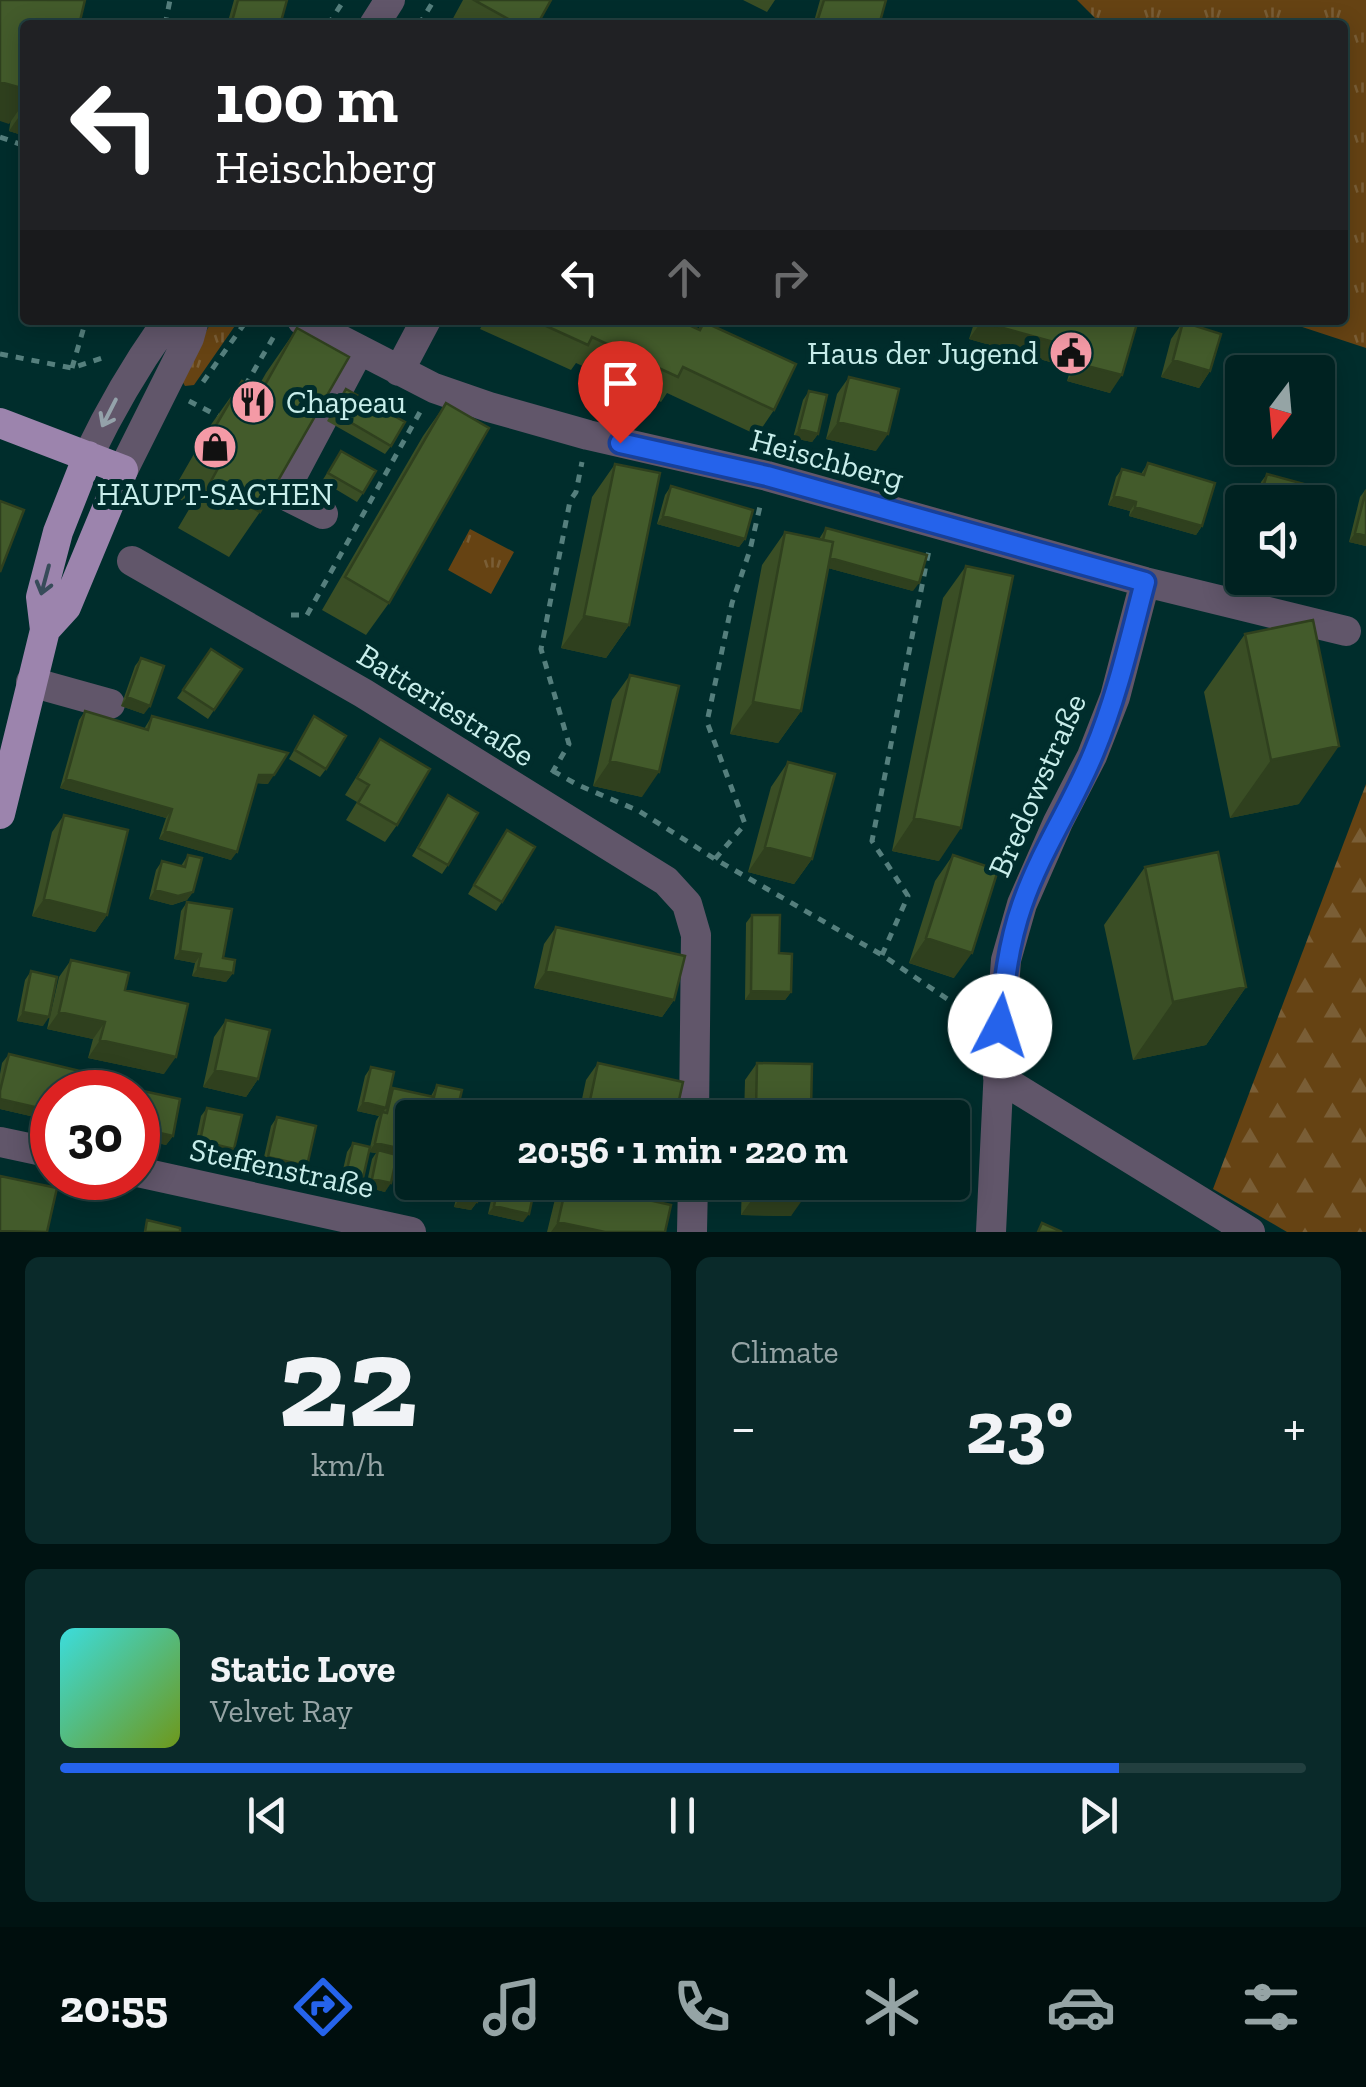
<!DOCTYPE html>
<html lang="en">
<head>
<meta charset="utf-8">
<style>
	body { margin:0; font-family:"Zilla Slab",serif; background:#0a2a2a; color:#f1f3f6; height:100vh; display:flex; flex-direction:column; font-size:38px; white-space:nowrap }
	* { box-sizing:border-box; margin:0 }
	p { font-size:32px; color:#95a4a5 }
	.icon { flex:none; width:55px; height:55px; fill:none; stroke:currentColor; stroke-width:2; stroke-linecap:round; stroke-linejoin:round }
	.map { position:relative; height:1232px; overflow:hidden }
	.drawer { display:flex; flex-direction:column; gap:25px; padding:25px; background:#001312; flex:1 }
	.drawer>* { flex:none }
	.top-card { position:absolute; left:20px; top:20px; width:1328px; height:305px; border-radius:10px; box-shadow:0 5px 25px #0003,0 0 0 2px #223f3f; background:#202124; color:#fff; overflow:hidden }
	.needle { width:65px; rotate:196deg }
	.buttons { position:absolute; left:1225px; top:355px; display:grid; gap:20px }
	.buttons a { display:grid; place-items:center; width:110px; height:110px; border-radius:10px; background:#002221; box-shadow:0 5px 25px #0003,0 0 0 2px #223f3f; font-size:50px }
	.speed { position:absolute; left:30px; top:1070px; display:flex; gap:20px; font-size:50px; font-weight:700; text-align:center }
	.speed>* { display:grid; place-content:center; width:130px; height:130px; border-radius:50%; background:#002221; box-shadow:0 5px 25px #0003,0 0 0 2px #223f3f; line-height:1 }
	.speed .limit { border:15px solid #d22; background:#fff; color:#111 }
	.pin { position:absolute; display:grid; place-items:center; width:85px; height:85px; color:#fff; margin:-102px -42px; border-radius:50% 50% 50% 0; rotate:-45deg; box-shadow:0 0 10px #0007 }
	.pin .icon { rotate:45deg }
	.me { position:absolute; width:110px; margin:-55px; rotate:5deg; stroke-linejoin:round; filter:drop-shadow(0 0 8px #0008) }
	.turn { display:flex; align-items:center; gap:35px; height:210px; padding:0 30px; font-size:45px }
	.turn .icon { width:130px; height:130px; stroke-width:2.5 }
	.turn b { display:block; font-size:70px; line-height:85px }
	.lanes { display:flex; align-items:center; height:95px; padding:0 30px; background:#0003; justify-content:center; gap:50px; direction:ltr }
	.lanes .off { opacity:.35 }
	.big { font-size:75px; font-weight:700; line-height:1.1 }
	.drawer .widget { flex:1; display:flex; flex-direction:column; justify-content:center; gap:15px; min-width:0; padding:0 35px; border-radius:15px; background:#0a2a2a }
	.drawer .dial { align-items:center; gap:0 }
	.dial b { font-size:130px; line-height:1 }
	.song { display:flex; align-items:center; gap:30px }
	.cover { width:120px; height:120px; border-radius:15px; background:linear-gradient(135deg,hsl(180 70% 55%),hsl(80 70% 35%)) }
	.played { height:10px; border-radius:5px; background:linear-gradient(90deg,#2563eb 85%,#223f3f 85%) }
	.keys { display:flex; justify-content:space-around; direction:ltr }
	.heat { display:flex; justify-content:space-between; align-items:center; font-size:55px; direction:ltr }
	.drawer .tiles { flex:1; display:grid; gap:25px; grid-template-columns:1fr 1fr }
	.widget:last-child { grid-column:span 2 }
	.trip { position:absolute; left:395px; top:1100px; width:575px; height:100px; border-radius:10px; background:#002221; box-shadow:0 5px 25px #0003,0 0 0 2px #223f3f; font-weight:700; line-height:100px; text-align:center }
	.menu { display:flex; height:160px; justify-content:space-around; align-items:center; background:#000e0d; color:#95a4a5 }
	.menu .icon { width:70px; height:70px }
	.menu .active { color:#2563eb }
	.menu b { font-size:45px; color:#f1f3f6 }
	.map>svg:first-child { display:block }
	.grass { fill:url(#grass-tufts) }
	.forest { fill:url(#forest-firs) }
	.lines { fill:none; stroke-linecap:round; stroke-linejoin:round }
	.path { stroke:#557f7d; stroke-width:5; stroke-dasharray:8 8; stroke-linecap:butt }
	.minor { stroke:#61566a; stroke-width:30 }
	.major { stroke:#9c84ad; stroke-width:30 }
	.wall { fill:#3a4e25 }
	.shaded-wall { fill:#2f401e }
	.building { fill:#435b2b; stroke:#2f401e; stroke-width:2.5 }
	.oneway { stroke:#94a2aa }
	.oneway2 { stroke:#374b59 }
	.route-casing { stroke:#184099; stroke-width:25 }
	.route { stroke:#2563eb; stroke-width:18 }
	.labels { text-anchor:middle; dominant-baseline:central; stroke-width:10; stroke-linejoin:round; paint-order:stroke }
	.poi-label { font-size:32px; fill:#c8eeeb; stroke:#002d2c; text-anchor:end }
	.street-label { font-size:32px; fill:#c8eeeb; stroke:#002d2c }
</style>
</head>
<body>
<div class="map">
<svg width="1366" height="1232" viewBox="0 0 1366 1232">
	<defs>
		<pattern id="grass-tufts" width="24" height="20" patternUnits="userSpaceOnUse" patternTransform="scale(2.5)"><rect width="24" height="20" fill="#664313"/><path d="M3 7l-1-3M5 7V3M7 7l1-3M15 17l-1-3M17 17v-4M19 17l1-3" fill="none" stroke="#7a5e36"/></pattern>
		<pattern id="forest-firs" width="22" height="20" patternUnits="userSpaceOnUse" patternTransform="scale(2.5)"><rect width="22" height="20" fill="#664313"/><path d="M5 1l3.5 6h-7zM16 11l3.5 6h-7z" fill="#7a5e36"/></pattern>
	</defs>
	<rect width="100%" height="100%" fill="#002d2c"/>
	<!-- grass -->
	<path class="grass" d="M1077,0H1366V348L1281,320H1342V25H1102Z
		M217,320H239L194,385L185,386L181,379L209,326Z
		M470,529L514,552L491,594L448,570Z"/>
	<!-- forest -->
	<path class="forest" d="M1366,784V1232H1287L1213,1189Z"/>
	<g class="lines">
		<!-- path -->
		<path class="path" d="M165,25L170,0
			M328,25L344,0
			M419,25L434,0
			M0,137L25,146
			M0,354L72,368L108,356
			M72,368L86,320
			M203,382L247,320
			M245,386L277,331
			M189,401L224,419
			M291,615H307L420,412
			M553,771L578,785L639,811L715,859L882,955L974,1017
			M552,773L569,744L541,649L570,501L576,492L582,462
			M715,859L745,824L707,722L732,603L750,550L761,502
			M882,955L908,896L872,841L929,550"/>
		<!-- minor -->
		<path class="minor" d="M374,25L390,0
			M302,320L434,388L489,407L588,435L767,476L1145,582L1346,631
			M399,371L426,320
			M88,456C111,408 133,370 164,326L170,320
			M123,470L189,338L194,320
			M323,514L289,497L284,491L359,350
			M132,561L363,693L666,881L687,904L696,935L694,1118
			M31,682L110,704
			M998,1077L1250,1232
			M0,1142L52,1153
			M138,1172L411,1232
			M692,1232L693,1182
			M991,1232L1001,1026L1006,960L1022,904L1058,822L1092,756L1115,697L1145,582"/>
		<!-- major -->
		<path class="major" d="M0,423L123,470L66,607L45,630
			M0,814L45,630L41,597L58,532L88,456"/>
	</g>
	<!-- wall -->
	<path class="wall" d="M234,0H287L280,25H227Z
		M463,0H551L537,25H457L451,22Z
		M743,0H775L767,12Z
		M820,0H886L879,25H813Z
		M25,25V136L9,131Z
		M485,320H678L698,329L704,322L774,410L757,435L667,393L661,402L576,363L571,370L480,329Z
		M975,320H1138L1110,393L1067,381L1071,368L969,339Z
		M1183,322L1210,371L1199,388L1161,377L1171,339Z
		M297,328L260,512L229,557L178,528L191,506L171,494L210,426L242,381L257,389L266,373Z
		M849,377L876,451L826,439L837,394Z
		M346,389L391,446L385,454L327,421Z
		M809,391L818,434L812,442L793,438L803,400Z
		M446,403L389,603L366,635L322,610L423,436Z
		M341,451L363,493L357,502L322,481Z
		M1148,463L1202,526L1196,535L1129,516L1130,511L1108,505L1116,477L1122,469L1141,474Z
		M615,464L629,625L606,658L561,648L592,497Z
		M1267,474L1333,492L1320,539L1318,542V502H1255L1261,482Z
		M671,486L745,539L739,547L657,524L665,495Z
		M1366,489V546L1349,542L1360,497Z
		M826,528L913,591L828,568L801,711L778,743L730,734L762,565L785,532L819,539Z
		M966,566L939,861L892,851L943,598Z
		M1245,634L1299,804L1230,818L1204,692Z
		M211,649L242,669L208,719L177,698Z
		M141,658L144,714L121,706L135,666Z
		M630,675L642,797L593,786L612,700Z
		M85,711L144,729L152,716L268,784L256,783L231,860L159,839L166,818L60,788L79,720Z
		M314,716L326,769L320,777L289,759Z
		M380,739L397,825L385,842L346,820L357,802L345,795Z
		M788,762L812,859L794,884L748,872L771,787Z
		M448,795V865L442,874L412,856Z
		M64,815L107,915L95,932L32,916L52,832Z
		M501,839L502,902L496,911L468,894Z
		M188,855L193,892L187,900L172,905L149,899L156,870L162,861L181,866Z
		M953,855L954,978L909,963L935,881Z
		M1145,867L1246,987L1206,1045L1133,1060L1104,925Z
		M187,902L233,973L226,982L192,976L195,963L174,959L181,911Z
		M752,915L791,992L785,1000H745L746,923Z
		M556,927L674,1000L662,1017L534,988L544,944Z
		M71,960L125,990L164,1074L88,1058L93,1039L47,1029L59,977Z
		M31,971L43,1026L17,1021L25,980Z
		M226,1020L258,1079L246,1097L203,1087L214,1037Z
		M9,1054L52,1121L0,1109V1074L2,1063Z
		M598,1063L675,1118H578L586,1080Z
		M757,1063L811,1110L806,1118H744L745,1080Z
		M371,1067L389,1094L393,1088L431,1096L437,1085L462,1090L412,1118V1161L397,1158L385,1192L366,1187L372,1159L376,1153L369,1152L376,1121L379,1116L357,1111L365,1076Z
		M143,1091L173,1136L166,1145L138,1138V1099Z
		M207,1108L234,1149L228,1158L194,1150L201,1116Z
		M277,1117L301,1174L262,1166L271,1126Z
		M353,1143L363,1178L357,1187L340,1183L347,1152Z
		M460,1182H481L477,1202L471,1210L454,1207Z
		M495,1182H536L523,1222L488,1214Z
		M566,1182L665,1232H547L555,1199Z
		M742,1182H803L791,1216L741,1215Z"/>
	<!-- shaded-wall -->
	<path class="shaded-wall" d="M0,82L25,89V101L9,124L0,121Z
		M25,108V136L9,131Z
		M981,322L1083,350L1071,368L969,339Z
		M1173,360L1210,371L1199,388L1161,377Z
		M1079,364L1122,375L1110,393L1067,381Z
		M838,422L888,434L876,451L826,439Z
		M799,429L818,434L812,442L793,438Z
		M1114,496L1136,502L1130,511L1108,505Z
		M1135,507L1202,526L1196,535L1129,516Z
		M663,516L745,539L739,547L657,524Z
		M1355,533L1366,536V546L1349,542Z
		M819,555L919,583L913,591L813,564Z
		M584,616L629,625L606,658L561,648Z
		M127,697L150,706L144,714L121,706Z
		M753,702L801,711L778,743L730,734Z
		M1339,746L1299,804L1230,818L1271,760Z
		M610,761L659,772L642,797L593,786Z
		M259,775H274L268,784L253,783Z
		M66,779L172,809L166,818L60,788Z
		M914,818L961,828L939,861L892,851Z
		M165,831L237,852L231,860L159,839Z
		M765,847L812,859L794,884L748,872Z
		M155,890L193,892L187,900L172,905L149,899Z
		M44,899L107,915L95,932L32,916Z
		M926,938L972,953L954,978L909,963Z
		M180,951L201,954L195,963L174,959Z
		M198,968L233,973L226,982L192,976Z
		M546,971L674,1000L662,1017L534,988Z
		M1246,987L1206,1045L1133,1060L1173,1002Z
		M751,991L791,992L785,1000H745Z
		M23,1012L49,1017L43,1026L17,1021Z
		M59,1012L105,1022L93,1039L47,1029Z
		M100,1040L176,1057L164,1074L88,1058Z
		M215,1070L258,1079L246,1097L203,1087Z
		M0,1099L52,1111V1121L0,1109Z
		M363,1102L386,1108L380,1116L357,1111Z
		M589,1105L645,1118H580Z
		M756,1109L811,1110L806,1118H750Z
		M138,1128L173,1136L166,1145L138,1138Z
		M200,1141L234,1149L228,1158L194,1150Z
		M375,1143L412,1151V1161L378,1154V1150L376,1153L369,1152Z
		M268,1157L307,1166L301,1174L262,1166Z
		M346,1174L363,1178L357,1187L340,1183Z
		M372,1179L391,1183L385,1192L366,1187Z
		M460,1198L477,1202L471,1210L454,1207Z
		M753,1198L803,1199L791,1216L741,1215Z
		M494,1206L529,1214L523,1222L488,1214Z
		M558,1222L605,1232H551Z"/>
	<!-- building -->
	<path class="building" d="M0,0H85L79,25H25V89L0,82Z
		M238,0H287L280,25H231Z
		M474,0H551L537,25H519Z
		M824,0H886L879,25H816Z
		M533,320H678L700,330L704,322L796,364L774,410L683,367L678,377L592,337L588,345Z
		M982,320H1138L1122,375L1079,364L1083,350L981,322Z
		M1183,322L1221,334L1210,371L1173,360Z
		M297,328L349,357L260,512L210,483L222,461L202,449L242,381L261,392Z
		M849,377L899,389L888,434L838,422Z
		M346,389L405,422L391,446L333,412Z
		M809,391L827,395L818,434L799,429Z
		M446,403L489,428L389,603L345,577Z
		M341,451L376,471L363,493L328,473Z
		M1148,463L1215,483L1202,526L1135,507L1136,502L1114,496L1122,469L1144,475Z
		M615,464L660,473L629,625L584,616Z
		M1267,474L1333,492L1320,539L1318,538V502H1259Z
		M671,486L753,510L745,539L663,516Z
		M1366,490V536L1355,533Z
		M0,501L24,510L0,572Z
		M826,528L927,555L919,583L830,558L833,542L823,540Z
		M785,532L833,542L801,711L753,702Z
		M966,566L1013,576L961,828L914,818Z
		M1313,620L1339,746L1271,760L1245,634Z
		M211,649L242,669L214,710L183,690Z
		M141,658L164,666L150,706L127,697Z
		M630,675L679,686L659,772L610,761Z
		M85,711L148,730L152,716L288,753L274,775H259L237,852L165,831L172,809L66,779Z
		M314,716L346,736L326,769L295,750Z
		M380,739L430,769L397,825L358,803L369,785L357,778Z
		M788,762L835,774L812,859L765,847Z
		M448,795L478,813L448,865L418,848Z
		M64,815L128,830L107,915L44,899Z
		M507,830L535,847L502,902L474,885Z
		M1218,852L1246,987L1173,1002L1145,867Z
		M188,855L202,858L193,892L178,896L155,890L162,861L185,867Z
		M953,855L998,870L972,953L926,938Z
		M187,902L232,909L223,958L235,960L233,973L198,968L201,954L180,951Z
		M752,915H780L779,953L792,954L791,992L751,991Z
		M556,927L685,956L674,1000L546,971Z
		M71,960L129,973L125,990L188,1004L176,1057L100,1040L105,1022L59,1012Z
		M31,971L57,977L49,1017L23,1012Z
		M226,1020L270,1030L258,1079L215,1070Z
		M9,1054L88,1073L83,1092H52V1111L0,1099V1091Z
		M598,1063L683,1082L675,1118H645L589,1105Z
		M757,1063L812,1064L811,1110L756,1109Z
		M371,1067L394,1072L386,1108L363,1102Z
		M437,1085L462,1090L455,1118H412V1151L375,1143L382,1112L387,1113L393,1088L434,1097Z
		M143,1091L180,1099L173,1136L138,1128V1118Z
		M207,1108L242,1115L234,1149L200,1141Z
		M277,1117L316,1126L307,1166L268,1157Z
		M353,1143L370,1147L363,1178L346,1174Z
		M378,1150L397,1155L391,1183L372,1179Z
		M0,1176L57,1188L47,1232L0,1231Z
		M464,1182H481L477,1202L460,1198Z
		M499,1182H536L529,1214L494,1206Z
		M567,1182L671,1205L665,1232H605L558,1222Z
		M753,1182H803V1199L753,1198Z
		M147,1220L180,1228V1232H145Z
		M1042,1223L1062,1232H1038Z"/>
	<!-- one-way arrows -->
	<defs><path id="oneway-shaft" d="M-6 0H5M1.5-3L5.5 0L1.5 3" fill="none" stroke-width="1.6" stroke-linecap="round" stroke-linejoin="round" transform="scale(2.5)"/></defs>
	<use class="oneway" href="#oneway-shaft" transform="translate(109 413) rotate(117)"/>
	<use class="oneway2" href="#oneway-shaft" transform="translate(45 580) rotate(105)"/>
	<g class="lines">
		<defs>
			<path id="route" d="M620,443L767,476L1145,582C1130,639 1117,697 1094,752C1073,804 1040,852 1022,905C1008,945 1004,985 1000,1026"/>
		</defs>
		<!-- route casing -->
		<use href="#route" class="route-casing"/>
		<!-- route -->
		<use href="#route" class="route"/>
	</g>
	<!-- icons -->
	<defs>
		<symbol id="civic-disc" viewBox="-11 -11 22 22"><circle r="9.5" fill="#f49aa6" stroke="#002d2c"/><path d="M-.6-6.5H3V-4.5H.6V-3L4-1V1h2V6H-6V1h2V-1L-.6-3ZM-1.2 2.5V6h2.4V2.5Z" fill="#111"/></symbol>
		<symbol id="restaurant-disc" viewBox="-11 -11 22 22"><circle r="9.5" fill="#f49aa6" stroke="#002d2c"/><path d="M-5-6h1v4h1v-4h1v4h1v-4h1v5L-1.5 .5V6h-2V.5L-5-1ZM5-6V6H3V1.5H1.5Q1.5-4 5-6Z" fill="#111"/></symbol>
		<symbol id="shop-disc" viewBox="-11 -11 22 22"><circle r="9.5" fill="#f49aa6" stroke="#002d2c"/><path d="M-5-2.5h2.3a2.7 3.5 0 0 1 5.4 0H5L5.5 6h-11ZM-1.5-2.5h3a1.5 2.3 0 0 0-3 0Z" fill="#111"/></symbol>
	</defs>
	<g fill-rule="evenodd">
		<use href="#civic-disc" x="1046" y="328" width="50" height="50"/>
		<use href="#restaurant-disc" x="228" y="377" width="50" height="50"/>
		<use href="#shop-disc" x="190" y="422" width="50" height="50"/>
	</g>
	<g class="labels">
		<!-- poi labels -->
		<g class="poi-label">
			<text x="1038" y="353">Haus der Jugend</text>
			<text x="286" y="402" text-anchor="start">Chapeau</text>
			<text x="215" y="494" text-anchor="middle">HAUPT-SACHEN</text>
		</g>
		<!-- street labels -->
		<g class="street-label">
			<text transform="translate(827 459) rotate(15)">Heischberg</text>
			<text transform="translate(446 705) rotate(32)">Batteriestraße</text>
			<text transform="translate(1037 785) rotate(-66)">Bredowstraße</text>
			<text transform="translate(282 1168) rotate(12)">Steffenstraße</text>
		</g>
	</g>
</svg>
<div class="buttons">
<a><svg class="needle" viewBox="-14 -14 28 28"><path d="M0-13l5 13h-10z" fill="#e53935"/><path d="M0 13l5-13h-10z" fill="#95a4a5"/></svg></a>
<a><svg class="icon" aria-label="sound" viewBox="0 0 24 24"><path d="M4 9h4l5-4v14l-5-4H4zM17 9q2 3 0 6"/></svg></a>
</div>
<div class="speed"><div class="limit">30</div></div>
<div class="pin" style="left:620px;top:443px;background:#d93025"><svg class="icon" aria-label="arrive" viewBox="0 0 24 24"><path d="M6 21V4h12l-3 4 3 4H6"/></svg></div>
<svg class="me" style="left:1000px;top:1026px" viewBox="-20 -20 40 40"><circle r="19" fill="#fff"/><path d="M0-13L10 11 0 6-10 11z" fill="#2563eb"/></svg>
<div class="trip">20:56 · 1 min · 220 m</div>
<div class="top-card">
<div class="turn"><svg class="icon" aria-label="left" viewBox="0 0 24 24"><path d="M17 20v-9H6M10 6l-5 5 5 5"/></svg><div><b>100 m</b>Heischberg</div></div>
<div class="lanes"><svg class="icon" aria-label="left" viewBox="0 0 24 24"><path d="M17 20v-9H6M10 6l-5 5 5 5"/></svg><svg class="icon off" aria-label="ahead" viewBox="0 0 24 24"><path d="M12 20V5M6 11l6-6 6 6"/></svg><svg class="icon off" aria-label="right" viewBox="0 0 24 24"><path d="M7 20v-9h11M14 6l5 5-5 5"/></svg></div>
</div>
</div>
<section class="drawer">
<div class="tiles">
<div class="widget dial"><b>22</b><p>km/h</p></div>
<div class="widget"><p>Climate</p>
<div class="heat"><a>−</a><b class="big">23°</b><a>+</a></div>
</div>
<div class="widget">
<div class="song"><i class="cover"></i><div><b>Static Love</b><p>Velvet Ray</p></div></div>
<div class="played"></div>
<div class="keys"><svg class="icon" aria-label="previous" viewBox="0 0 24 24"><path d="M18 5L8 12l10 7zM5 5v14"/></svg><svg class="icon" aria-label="pause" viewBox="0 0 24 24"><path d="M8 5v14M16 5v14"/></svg><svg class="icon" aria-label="next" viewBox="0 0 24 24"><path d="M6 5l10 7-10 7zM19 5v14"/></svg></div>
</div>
</div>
</section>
<nav class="menu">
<b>20:55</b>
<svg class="icon active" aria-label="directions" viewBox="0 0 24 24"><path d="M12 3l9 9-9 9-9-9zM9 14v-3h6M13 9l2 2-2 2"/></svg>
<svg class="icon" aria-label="music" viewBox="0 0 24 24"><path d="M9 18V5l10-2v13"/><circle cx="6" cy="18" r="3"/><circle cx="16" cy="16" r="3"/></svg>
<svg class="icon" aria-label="phone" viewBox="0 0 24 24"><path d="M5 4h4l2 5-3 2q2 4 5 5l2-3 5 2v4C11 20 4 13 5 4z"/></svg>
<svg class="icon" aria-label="climate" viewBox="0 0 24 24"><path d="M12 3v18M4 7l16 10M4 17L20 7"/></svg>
<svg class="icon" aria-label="car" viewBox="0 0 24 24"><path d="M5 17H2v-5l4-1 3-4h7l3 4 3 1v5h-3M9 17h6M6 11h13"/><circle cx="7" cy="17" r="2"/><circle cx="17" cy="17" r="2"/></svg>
<svg class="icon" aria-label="filters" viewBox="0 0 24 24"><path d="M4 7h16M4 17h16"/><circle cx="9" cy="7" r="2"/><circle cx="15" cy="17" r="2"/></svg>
</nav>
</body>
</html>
